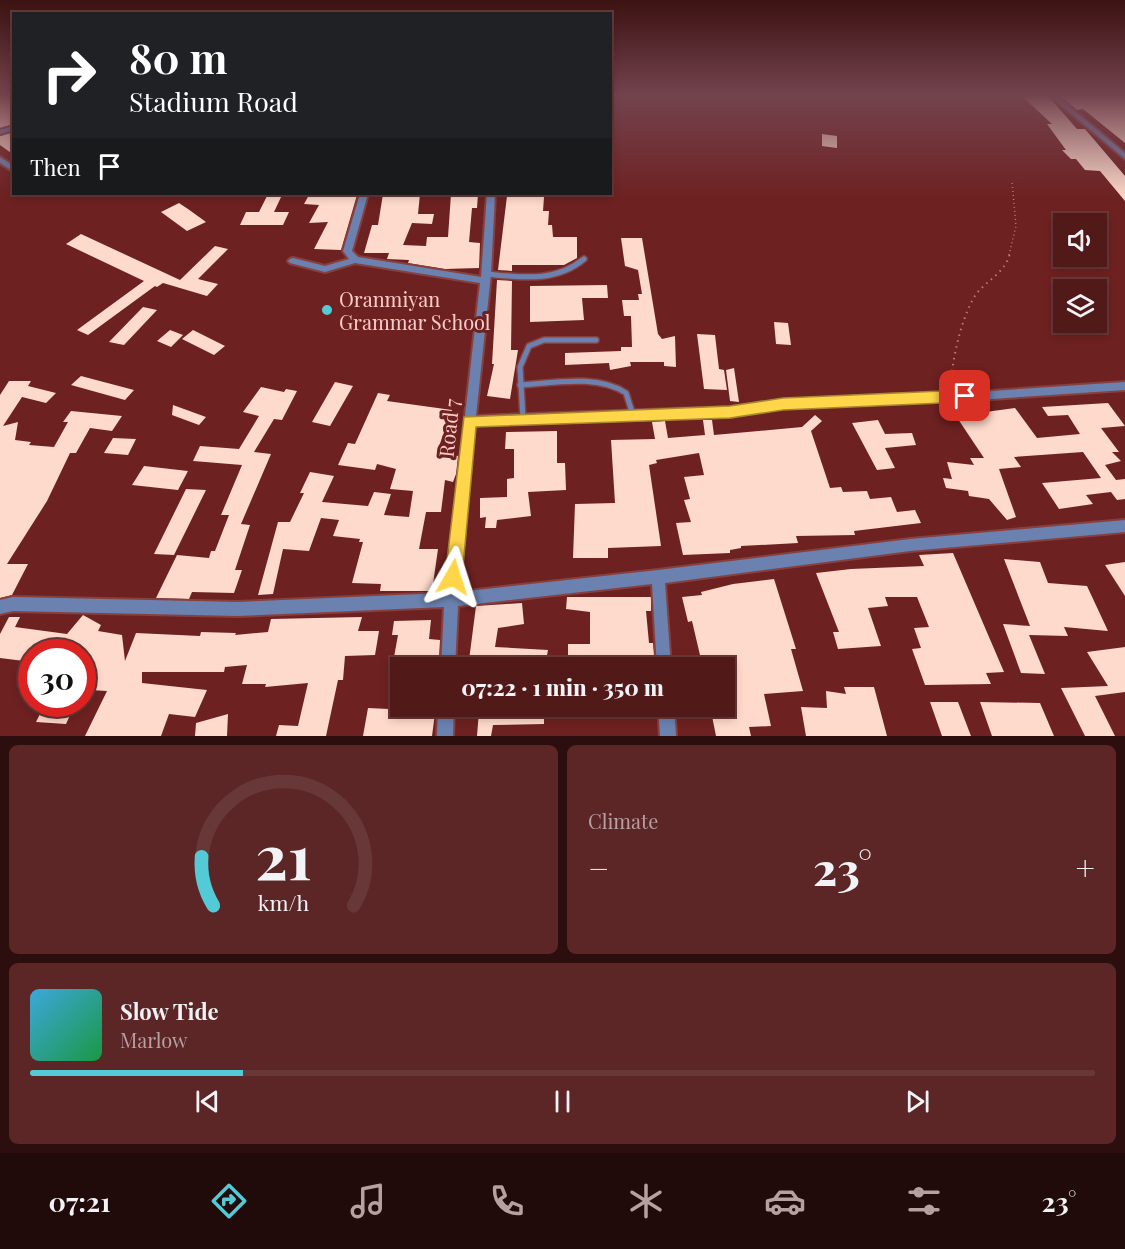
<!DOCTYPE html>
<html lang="en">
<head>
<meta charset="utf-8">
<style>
	body { margin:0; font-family:"Playfair Display",serif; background:#5c2626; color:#f1f3f6; height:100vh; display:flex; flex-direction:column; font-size:22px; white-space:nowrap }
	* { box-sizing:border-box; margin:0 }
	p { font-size:20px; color:#b5a0a2 }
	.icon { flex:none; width:33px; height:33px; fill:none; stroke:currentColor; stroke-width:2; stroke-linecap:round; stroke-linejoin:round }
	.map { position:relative; height:736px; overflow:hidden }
	.side { display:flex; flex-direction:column; gap:9px; padding:9px; background:#2d0e0e; flex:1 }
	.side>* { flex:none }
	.top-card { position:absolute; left:12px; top:12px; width:600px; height:183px; border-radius:0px; box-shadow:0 3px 9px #0003,0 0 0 2px #683838; background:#202124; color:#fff; overflow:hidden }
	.fabs { position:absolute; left:1053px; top:213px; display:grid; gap:12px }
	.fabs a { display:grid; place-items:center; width:54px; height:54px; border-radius:0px; background:#521919; box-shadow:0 3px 9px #0003,0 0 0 2px #683838; font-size:30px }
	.speed { position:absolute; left:18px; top:639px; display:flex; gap:12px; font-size:30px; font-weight:700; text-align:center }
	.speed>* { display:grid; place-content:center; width:78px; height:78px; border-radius:50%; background:#521919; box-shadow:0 3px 9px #0003,0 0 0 2px #683838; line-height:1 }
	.speed .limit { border:9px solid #d22; background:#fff; color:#111 }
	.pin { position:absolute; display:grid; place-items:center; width:51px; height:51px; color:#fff; margin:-26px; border-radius:12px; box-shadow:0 3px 9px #0006 }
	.me { position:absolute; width:66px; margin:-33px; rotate:6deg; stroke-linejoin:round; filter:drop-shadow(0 0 4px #0008) }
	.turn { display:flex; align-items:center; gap:21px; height:126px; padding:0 18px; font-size:27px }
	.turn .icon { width:78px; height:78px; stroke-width:2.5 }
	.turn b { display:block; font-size:42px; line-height:51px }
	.then { display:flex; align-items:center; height:57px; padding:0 18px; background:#0003; gap:12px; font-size:22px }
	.big { font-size:45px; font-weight:800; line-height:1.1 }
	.side .card { flex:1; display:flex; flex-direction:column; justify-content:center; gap:9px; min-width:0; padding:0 21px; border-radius:9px; background:#5c2626 }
	.side .dial { align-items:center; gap:0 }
	.dial svg { height:156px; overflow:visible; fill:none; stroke:#683838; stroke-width:7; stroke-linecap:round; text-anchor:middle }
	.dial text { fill:#f1f3f6; stroke:none }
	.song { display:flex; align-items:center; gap:18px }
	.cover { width:72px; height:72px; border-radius:9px; background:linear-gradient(135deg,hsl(200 70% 55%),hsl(140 70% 35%)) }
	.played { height:6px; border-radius:3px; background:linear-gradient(90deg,#52cbd7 20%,#683838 20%) }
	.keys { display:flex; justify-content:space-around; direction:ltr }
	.heat { display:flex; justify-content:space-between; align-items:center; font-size:33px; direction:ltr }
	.side .tiles { flex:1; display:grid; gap:9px; grid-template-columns:1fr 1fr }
	.card:last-child { grid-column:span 2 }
	.trip { position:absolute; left:390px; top:657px; width:345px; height:60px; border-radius:0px; background:#521919; box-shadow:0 3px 9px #0003,0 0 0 2px #683838; font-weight:800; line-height:60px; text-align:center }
	.tab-bar { display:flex; height:96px; justify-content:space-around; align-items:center; background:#210a0a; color:#b5a0a2 }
	.tab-bar .icon { width:42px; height:42px }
	.tab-bar .current { color:#52cbd7 }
	.tab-bar b { font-size:27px; color:#f1f3f6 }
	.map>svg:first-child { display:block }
	.building { fill:#fddacb }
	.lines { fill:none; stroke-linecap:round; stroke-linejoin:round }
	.lane-casing { stroke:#88403f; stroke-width:8 }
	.street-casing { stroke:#88403f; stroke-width:4 }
	.path-far1 { stroke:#b97b79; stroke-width:1.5; stroke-dasharray:1 3; stroke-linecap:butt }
	.path { stroke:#b97b79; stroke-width:2; stroke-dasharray:1.5 4.5; stroke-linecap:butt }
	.lane { stroke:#6b82b0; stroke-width:5 }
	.street { fill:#6b82b0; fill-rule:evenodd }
	.route { fill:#ffd54a; stroke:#a68a30; stroke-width:1.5 }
	.poi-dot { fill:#52cbd7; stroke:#6e2121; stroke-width:2 }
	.labels { text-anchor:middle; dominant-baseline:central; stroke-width:6; stroke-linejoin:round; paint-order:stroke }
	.poi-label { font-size:20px; fill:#fdcdc9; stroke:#6e2121; text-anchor:start }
	.street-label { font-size:20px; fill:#fdcdc9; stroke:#6e2121 }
</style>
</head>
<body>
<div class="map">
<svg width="1125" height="736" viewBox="0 0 1125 736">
	<rect width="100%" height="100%" fill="#6e2121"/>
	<!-- building -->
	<path class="building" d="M0,96H8L14,104V124L0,128Z
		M1028,96H1048L1077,129H1085L1125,176V201L1100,171L1085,170L1076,159H1071L1062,150H1066L1047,124H1052L1024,98L1030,97Z
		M1060,96H1125V143L1083,109L1077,110Z
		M14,132V155L0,145V136Z
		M822,134L837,136V148L822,146Z
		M268,194L282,195L274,212H289L283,225H240L246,212H259Z
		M383,194H420L418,214H434L432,224L412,223L403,245L426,246L427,237H448L451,194H478L477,208H472L469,242L480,243L479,268L445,269L408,263L409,260L387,259L389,253H364L372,225H378Z
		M309,195H357L341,250L314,249L328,222L309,223L319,205L304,204Z
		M507,196L544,197L543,211H549L548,225H552L553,237H577V258L564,265H512V271L498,270Z
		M179,203L188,209L206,222L187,231L161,212Z
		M81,234L180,280L215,246L228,249L198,279L218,284L207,296L163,283L157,287L155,286L88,335L77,330L144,281L66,244Z
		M621,238H642L658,334L662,339L675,336L676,367L664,366V362H630L631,366L610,370L609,363L565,365V353L621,351V347H632L631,316H624L622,300H639L638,294H642L638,270L625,266Z
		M497,280L512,281L511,350H518L510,399L487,396L494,364H492Z
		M607,285L608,298H582L584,320L530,322V286Z
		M143,307L157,310L124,345L109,342Z
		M774,322L788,323L791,345L776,344Z
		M170,330L183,335L171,347L157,341Z
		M193,330L225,346L214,355L182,339Z
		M697,334L715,335L719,369L724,370L727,390L704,389Z
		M734,368L739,402L730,401L726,370Z
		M81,376L134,390L125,400L71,385Z
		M9,381H31L28,386L56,393L46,403L22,397L3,426L18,422L15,440L31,442L29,445L54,447L68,422H63L71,411L122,416L112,431L90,428L76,453H70L47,501L7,564H28L12,595L0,598V395Z
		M335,382L353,386L330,426L312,422Z
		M261,387L284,392L286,389L297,391L282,420L274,419L254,452L271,454L241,524L250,525L235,570H242L234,593L192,592L189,599L156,598L177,555L209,558L211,551H215L229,515H221L242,465L193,461L200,446L239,449L259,416L243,412Z
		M378,393L390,395L387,401L452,410L437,452L458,456L456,474L453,482L445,480L441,512H426L419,549H438L432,591H380L381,584L352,583L363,542H359L360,539L333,536L339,520L321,518L309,551L283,549L273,594L258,595L278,522H290L304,493H300L310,472L334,476L322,502L368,506L374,492L391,494L384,515L409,517L413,491L390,489L396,469L377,464L375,470L338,465L348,443L355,444Z
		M1108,403L1125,426L1101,428L1119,452H1112L1121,461L1105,465L1116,480L1125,479V499L1117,500L1111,492L1086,495L1093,504L1059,509L1042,483L1101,478L1083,452L1014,457L1021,467L999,469L1016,517L1007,520L989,499L969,496L968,491L946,488L943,478L952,479L947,462L974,465L970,458H984L956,416L1015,408L1037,438L1080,434L1068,415L1048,416L1042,407Z
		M173,405L206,417L199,425L172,415Z
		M815,415L822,421L811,431L830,488L841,487L843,492L867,491L870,499L891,497L897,512L915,510L921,523L854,531L855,535L796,536L798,543L741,546V548L730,550V553L683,555L676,523L691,522L684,500L690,499L684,477L704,475L699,453L656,460L657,463L649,465L661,546L608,548V558H573L575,504L615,503L611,440L655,439L652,422L665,421L668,438L705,435L703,420H712L714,435L802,427Z
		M878,420L885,434L912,433L916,445L885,448L895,468L877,470L852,423Z
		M557,431V463H565L566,490L528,492L531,516L497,520L496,528H485L486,517L480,518V498L507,497V479L514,478V449H505L506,432Z
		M113,438L136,439L128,455L104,453Z
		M144,466L188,471L178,490L132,485Z
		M186,489L206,490L174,555L154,554Z
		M953,553L1004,672L986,673L991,684L925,685L912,649L921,648L914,628L929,627L917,597H885L888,606L868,608L881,646L838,649L833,632H839L816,573L851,569L924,566L919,555Z
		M1004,559L1040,562L1048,583L1087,586L1108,631L1064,627L1068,636L1029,635L1045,674L1021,673L1003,624L1030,626Z
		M1125,562V596L1105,565Z
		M774,579L796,649H791L803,691L764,694L771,726L749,727L751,736H716L710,706H724V668H703L692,621L688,622L682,597L702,595L701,592L733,584Z
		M567,597H651V611H646L649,643H653L655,668H574V657H568V644H590V612L566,609Z
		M522,603L524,624L498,628L495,647L548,650L545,666L534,662L488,660L487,668H468L476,606Z
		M83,615L101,625L98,631L122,635L125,661L136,633L200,636L201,632L236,633L235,635L268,632L271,619L362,617L358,631H379L375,655L345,656L343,680H338L326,736H276L279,725L298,726L308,683L265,687L266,684H242L247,665L225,667L224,672H142V683L207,690L195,717L169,714L161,736H85L107,691L90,690L95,680L86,679L89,674L82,673V652H32V662L0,658V634L9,617H20L15,627L67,634Z
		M431,620L429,639L440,640L439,658L430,657L429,668H392L398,635H392L394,621Z
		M1125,647V692L1095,696L1115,736H1085L1061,688L1108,686L1087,652Z
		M844,687H874L887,736H806L801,707L827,708L826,691L846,694Z
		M400,689V706H436L432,736H363L368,708L389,709L391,690Z
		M930,702H958L971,736H942Z
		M980,702L1040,703L1054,736H992Z
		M45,704H75L66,724L36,722Z
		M493,706H532V713H544V724L493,725L491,736H477L479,711H493Z
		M228,714L227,736H195L196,723Z"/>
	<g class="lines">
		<defs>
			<path id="lane" d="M486,274C521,277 555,283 584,259
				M520,385C553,383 597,374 626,393L633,415
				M523,419L520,367L529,346L544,340H596"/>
			<path id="street" d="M1050,96H1057L1125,153V159Z
				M14,126V130L0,134V130Z
				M0,157L14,166V172L0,163Z
				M360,194H368L352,251L358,257L481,277L487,194H495L491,274L476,416L730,407L783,400L901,394H947L1125,382V390L947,402H901L783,408L730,417L475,425L459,592L658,570L910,539L1125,520V532L910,551L665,583L671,668H657L652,584L458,606L455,668H441L444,607L238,616L13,611L0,614V600L13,597L238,602L445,593L480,283L355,263L325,272L290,263L288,261L290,259L293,258L325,266L349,259L343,251Z
				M438,706H454L453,736H437Z
				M658,706H674L676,736H660Z"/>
		</defs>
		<!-- lane casing -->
		<use href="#lane" class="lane-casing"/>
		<!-- street casing -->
		<use href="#street" class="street-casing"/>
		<!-- path-far1 -->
		<path class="path-far1" d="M1009,255L1016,226L1012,181"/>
		<!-- path -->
		<path class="path" d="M949,389C954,358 958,328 973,299C983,281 1005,275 1010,253"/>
		<!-- lane -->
		<use href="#lane" class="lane"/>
		<!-- street -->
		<use href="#street" class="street"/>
	</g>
	<!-- sky -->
	<linearGradient id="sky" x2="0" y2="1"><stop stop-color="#3c1212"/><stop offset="0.48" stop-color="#73434e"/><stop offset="1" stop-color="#73434e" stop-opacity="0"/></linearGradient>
	<rect width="1125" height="199" fill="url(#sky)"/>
	<!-- route -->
	<path class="route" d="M965,390L972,396L965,402L783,410L730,418L476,427L462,577L459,583L453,586L447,583L445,577L464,417L730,406L783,398Z"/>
	<!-- markers -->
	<circle class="poi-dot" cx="327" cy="310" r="6"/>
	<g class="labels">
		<!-- poi labels -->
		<g class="poi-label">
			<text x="339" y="298">Oranmiyan<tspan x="339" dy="23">Grammar School</tspan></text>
		</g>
		<!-- street labels -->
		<g class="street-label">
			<text transform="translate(448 428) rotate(-84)">Road 7</text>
		</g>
	</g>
</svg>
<div class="fabs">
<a><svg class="icon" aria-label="sound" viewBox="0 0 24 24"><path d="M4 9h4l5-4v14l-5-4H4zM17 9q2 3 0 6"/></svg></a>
<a><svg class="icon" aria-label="layers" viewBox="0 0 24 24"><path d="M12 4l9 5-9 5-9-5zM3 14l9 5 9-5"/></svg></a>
</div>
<div class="speed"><div class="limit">30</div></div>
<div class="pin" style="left:965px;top:396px;background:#d93025"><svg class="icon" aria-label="arrive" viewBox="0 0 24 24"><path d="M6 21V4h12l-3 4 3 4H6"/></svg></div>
<svg class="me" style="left:453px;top:577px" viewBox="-20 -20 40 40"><path d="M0-17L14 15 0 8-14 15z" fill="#ffd54a" stroke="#fff" stroke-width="4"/></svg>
<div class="trip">07:22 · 1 min · 350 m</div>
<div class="top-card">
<div class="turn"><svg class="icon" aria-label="right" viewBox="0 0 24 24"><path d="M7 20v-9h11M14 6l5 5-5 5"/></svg><div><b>80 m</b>Stadium Road</div></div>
<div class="then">Then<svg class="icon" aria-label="arrive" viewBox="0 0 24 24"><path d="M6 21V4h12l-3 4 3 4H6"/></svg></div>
</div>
</div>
<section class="side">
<div class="tiles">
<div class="card dial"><svg viewBox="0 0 100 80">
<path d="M14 69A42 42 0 1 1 86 69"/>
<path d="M14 69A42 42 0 0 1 8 44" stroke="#52cbd7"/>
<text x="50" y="56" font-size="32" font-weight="700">21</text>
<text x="50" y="72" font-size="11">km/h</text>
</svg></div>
<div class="card"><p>Climate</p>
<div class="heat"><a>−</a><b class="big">23°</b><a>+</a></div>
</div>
<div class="card">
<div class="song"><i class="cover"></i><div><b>Slow Tide</b><p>Marlow</p></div></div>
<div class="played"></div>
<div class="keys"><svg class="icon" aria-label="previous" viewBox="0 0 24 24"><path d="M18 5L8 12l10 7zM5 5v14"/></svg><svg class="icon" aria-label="pause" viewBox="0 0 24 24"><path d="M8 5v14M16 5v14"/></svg><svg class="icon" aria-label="next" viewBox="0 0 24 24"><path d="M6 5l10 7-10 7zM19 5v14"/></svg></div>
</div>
</div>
</section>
<nav class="tab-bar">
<b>07:21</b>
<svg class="icon current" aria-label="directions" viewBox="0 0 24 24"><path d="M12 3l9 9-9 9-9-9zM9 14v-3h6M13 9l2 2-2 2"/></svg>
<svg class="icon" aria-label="music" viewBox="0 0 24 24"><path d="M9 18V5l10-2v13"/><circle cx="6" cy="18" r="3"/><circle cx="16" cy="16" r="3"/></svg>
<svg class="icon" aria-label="phone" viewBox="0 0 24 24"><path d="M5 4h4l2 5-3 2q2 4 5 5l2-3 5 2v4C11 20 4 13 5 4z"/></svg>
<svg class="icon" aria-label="climate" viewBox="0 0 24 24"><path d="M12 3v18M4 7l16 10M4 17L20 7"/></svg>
<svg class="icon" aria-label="car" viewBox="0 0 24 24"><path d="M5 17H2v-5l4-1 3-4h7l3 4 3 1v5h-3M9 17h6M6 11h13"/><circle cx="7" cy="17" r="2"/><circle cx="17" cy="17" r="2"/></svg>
<svg class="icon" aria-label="filters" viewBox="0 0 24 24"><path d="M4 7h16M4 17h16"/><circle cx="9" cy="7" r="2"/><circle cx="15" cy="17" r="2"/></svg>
<b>23°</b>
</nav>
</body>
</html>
